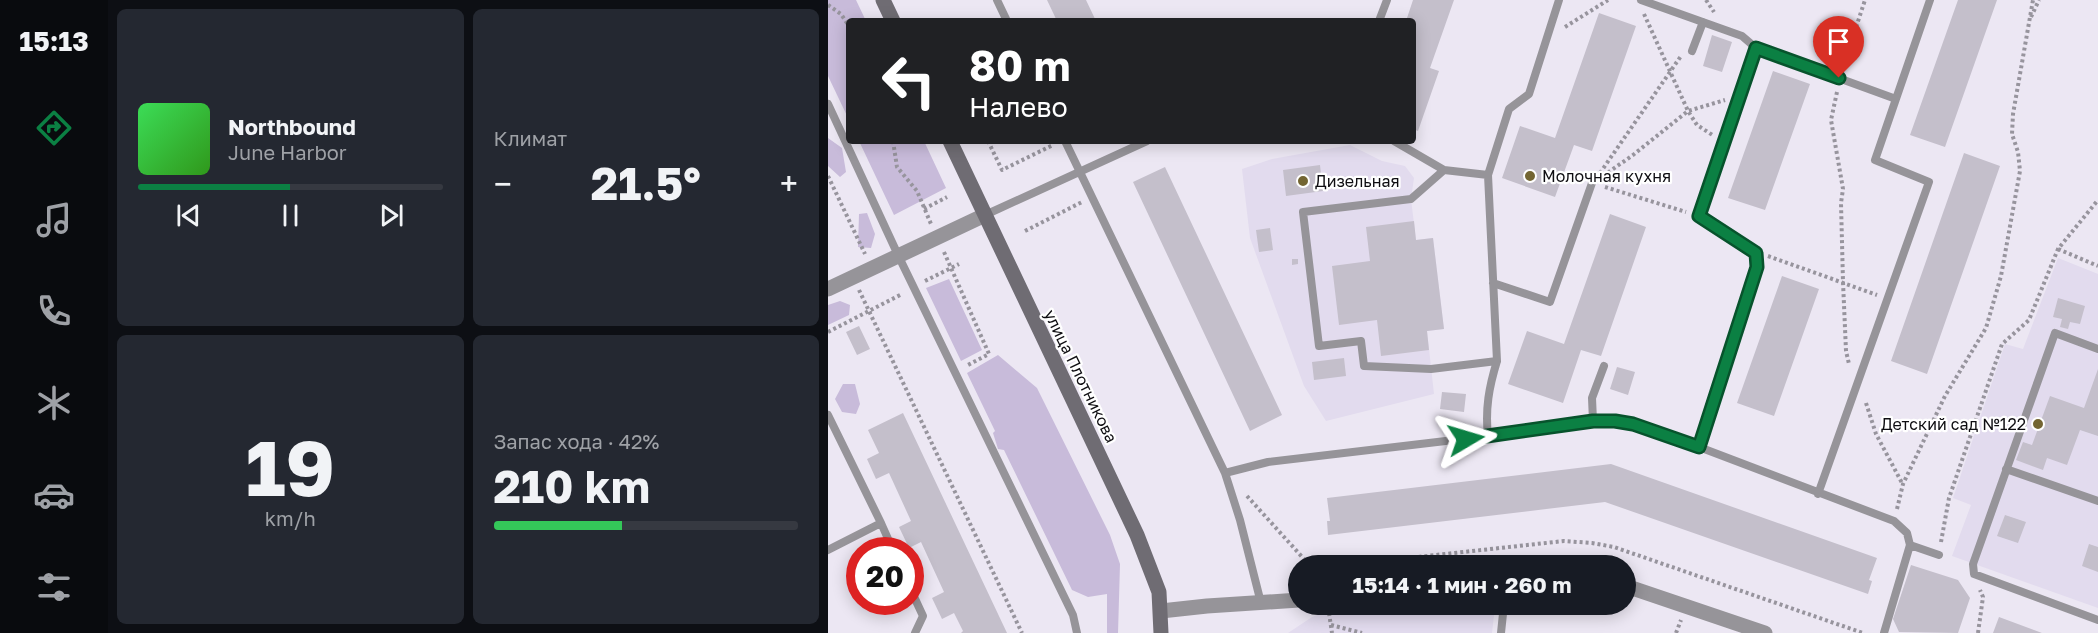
<!DOCTYPE html>
<html lang="ru">
<head>
<meta charset="utf-8">
<style>
	body { margin:0; font-family:"Golos Text",sans-serif; background:#242831; color:#f1f3f6; height:100vh; display:flex; flex-direction:column; font-size:22px; white-space:nowrap }
	* { box-sizing:border-box; margin:0 }
	p { font-size:20px; color:#9ea1a6 }
	.icon { flex:none; width:33px; height:33px; fill:none; stroke:currentColor; stroke-width:2; stroke-linecap:round; stroke-linejoin:round }
	.map { position:relative; flex:1; overflow:hidden }
	.drawer { display:flex; flex-direction:column; gap:9px; padding:9px; background:#0d0f14; width:720px }
	.drawer>* { flex:none }
	.top-card { position:absolute; left:18px; top:18px; width:570px; height:126px; border-radius:6px; box-shadow:0 3px 15px #0003; background:#202124; color:#fff; overflow:hidden }
	.speed { position:absolute; left:18px; top:537px; display:flex; gap:12px; font-size:30px; font-weight:700; text-align:center }
	.speed>* { display:grid; place-content:center; width:78px; height:78px; border-radius:50%; background:#171b24; box-shadow:0 3px 15px #0003; line-height:1 }
	.speed .limit { border:9px solid #d22; background:#fff; color:#111 }
	.pin { position:absolute; display:grid; place-items:center; width:51px; height:51px; color:#fff; margin:-62px -26px; border-radius:50% 50% 50% 0; rotate:-45deg; box-shadow:0 0 6px #0007 }
	.pin .icon { rotate:45deg }
	.me { position:absolute; width:66px; margin:-33px; rotate:83deg; stroke-linejoin:round; filter:drop-shadow(0 0 4px #0008) }
	.turn { display:flex; align-items:center; gap:21px; height:126px; padding:0 24px; font-size:27px }
	.turn .icon { width:78px; height:78px; stroke-width:2.5 }
	.turn b { display:block; font-size:42px; line-height:51px }
	.big { font-size:45px; font-weight:700; line-height:1.1 }
	.drawer .card { flex:1; display:flex; flex-direction:column; justify-content:center; gap:9px; min-width:0; padding:0 21px; border-radius:9px; background:#242831 }
	.drawer .dial { align-items:center; gap:0 }
	.dial b { font-size:78px; line-height:1 }
	.song { display:flex; align-items:center; gap:18px }
	.cover { width:72px; height:72px; border-radius:9px; background:linear-gradient(135deg,hsl(130 70% 55%),hsl(110 70% 35%)) }
	.played { height:6px; border-radius:3px; background:linear-gradient(90deg,#0b8043 50%,#363941 50%) }
	.keys { display:flex; justify-content:space-around; direction:ltr }
	.heat { display:flex; justify-content:space-between; align-items:center; font-size:33px; direction:ltr }
	.charge { height:9px; border-radius:4px; background:linear-gradient(90deg,#34c759 42%,#363941 0) }
	.drawer .tiles { flex:1; display:grid; gap:9px; grid-template-columns:repeat(2,1fr) }
	.trip { position:absolute; left:460px; top:555px; width:348px; height:60px; border-radius:30px; background:#171b24; box-shadow:0 3px 15px #0003; font-weight:700; line-height:60px; text-align:center }
	main { display:flex; flex:1; min-height:0 }
	.menu { display:flex; flex-direction:column; width:108px; justify-content:space-around; align-items:center; background:#090b0e; color:#9ea1a6 }
	.menu .icon { width:42px; height:42px }
	.menu .selected { color:#0b8043 }
	.menu b { font-size:27px; color:#f1f3f6 }
	.map>svg:first-child { display:block }
	.built { fill:#e2dbee }
	.green { fill:#c8bbda }
	.building { fill:#c4bfcb }
	.lines { fill:none; stroke-linecap:round; stroke-linejoin:round }
	.path { stroke:#97949d; stroke-width:4; stroke-dasharray:3 3; stroke-linecap:butt }
	.service { stroke:#969499; stroke-width:8 }
	.minor { stroke:#969499; stroke-width:15 }
	.secondary { stroke:#6f6c73; stroke-width:15 }
	.route-casing { stroke:#07532c; stroke-width:15 }
	.route { stroke:#0b8043; stroke-width:10 }
	.poi-dot { fill:#736532; stroke:#fff; stroke-width:2 }
	.labels { text-anchor:middle; dominant-baseline:central; stroke-width:4.5; stroke-linejoin:round; paint-order:stroke }
	.poi-label { font-size:16px; fill:#0e0d11; stroke:#fff; text-anchor:start }
	.street-label { font-size:16px; fill:#0e0d11; stroke:#fff }
</style>
</head>
<body>
<main>
<nav class="menu">
<b>15:13</b>
<svg class="icon selected" aria-label="directions" viewBox="0 0 24 24"><path d="M12 3l9 9-9 9-9-9zM9 14v-3h6M13 9l2 2-2 2"/></svg>
<svg class="icon" aria-label="music" viewBox="0 0 24 24"><path d="M9 18V5l10-2v13"/><circle cx="6" cy="18" r="3"/><circle cx="16" cy="16" r="3"/></svg>
<svg class="icon" aria-label="phone" viewBox="0 0 24 24"><path d="M5 4h4l2 5-3 2q2 4 5 5l2-3 5 2v4C11 20 4 13 5 4z"/></svg>
<svg class="icon" aria-label="climate" viewBox="0 0 24 24"><path d="M12 3v18M4 7l16 10M4 17L20 7"/></svg>
<svg class="icon" aria-label="car" viewBox="0 0 24 24"><path d="M5 17H2v-5l4-1 3-4h7l3 4 3 1v5h-3M9 17h6M6 11h13"/><circle cx="7" cy="17" r="2"/><circle cx="17" cy="17" r="2"/></svg>
<svg class="icon" aria-label="filters" viewBox="0 0 24 24"><path d="M4 7h16M4 17h16"/><circle cx="9" cy="7" r="2"/><circle cx="15" cy="17" r="2"/></svg>
</nav>
<section class="drawer">
<div class="tiles">
<div class="card">
<div class="song"><i class="cover"></i><div><b>Northbound</b><p>June Harbor</p></div></div>
<div class="played"></div>
<div class="keys"><svg class="icon" aria-label="previous" viewBox="0 0 24 24"><path d="M18 5L8 12l10 7zM5 5v14"/></svg><svg class="icon" aria-label="pause" viewBox="0 0 24 24"><path d="M8 5v14M16 5v14"/></svg><svg class="icon" aria-label="next" viewBox="0 0 24 24"><path d="M6 5l10 7-10 7zM19 5v14"/></svg></div>
</div>
<div class="card"><p>Климат</p>
<div class="heat"><a>−</a><b class="big">21.5°</b><a>+</a></div>
</div>
<div class="card dial"><b>19</b><p>km/h</p></div>
<div class="card"><p>Запас хода · 42%</p><b class="big">210 km</b><div class="charge"></div></div>
</div>
</section>
<div class="map">
<svg width="1270" height="633" viewBox="0 0 1270 633">
	<rect width="100%" height="100%" fill="#ece7f3"/>
	<!-- built -->
	<path class="built" d="M522,145L554,161L577,166L586,178L583,199L588,240L605,238L616,329L599,331L606,394L498,421L476,386L422,238L414,169L444,159Z
		M1230,258L1270,274V608L1124,556L1143,505L1125,498L1177,344L1195,349Z
		M524,605H665L666,615L664,633H460L484,617L507,608Z"/>
	<!-- green -->
	<path class="green" d="M0,0H28L38,21H21V120L0,76Z
		M0,138L14,148L18,172L12,177L0,166Z
		M31,141H96L118,188L66,215Z
		M39,213L47,234L43,248L30,247L31,214Z
		M121,279L154,350L133,361L98,288Z
		M12,301L22,305L21,315L0,325V305Z
		M170,355L209,388L282,535L292,564L290,633H279V594L260,597L244,590L176,450L170,449L165,433L167,431L139,373Z
		M15,384H27L32,404L28,414L14,412L7,399Z"/>
	<!-- building -->
	<path class="building" d="M219,0H258L268,21H229Z
		M585,0H626L602,68L611,71L590,131L585,129V21H578Z
		M1130,0H1169L1117,147L1082,135Z
		M771,13L808,26L764,151L746,145L727,197L674,178L692,126L727,138Z
		M884,35L904,42L894,72L875,66Z
		M945,71L982,84L937,210L900,198Z
		M1136,153L1172,166L1099,374L1063,361Z
		M492,165L495,191L458,196L455,170Z
		M337,167L454,415L422,431L305,182Z
		M782,214L818,227L773,356L753,350L735,403L680,384L699,331L736,344Z
		M586,221L588,240L605,238L616,329L599,331L601,350L553,356L549,320L511,325L504,266L542,261L538,227Z
		M442,228L445,250L431,252L428,230Z
		M464,259H470V264L464,265Z
		M954,276L991,289L946,416L909,403Z
		M1230,298L1257,306L1252,324L1242,322L1240,329L1232,327L1234,319L1225,317Z
		M31,326L42,349L29,355L18,332Z
		M516,358L518,376L486,380L484,362Z
		M789,367L807,372L800,395L782,389Z
		M1270,369V436L1252,430L1239,465L1219,458L1215,470L1188,460L1195,442L1204,445L1222,396L1256,408Z
		M614,392L638,394L636,412L612,409Z
		M75,413L179,633H133L135,631L126,613L114,619L104,598L116,592L93,542L81,548L71,527L83,521L61,473L48,479L39,459L51,453L40,430Z
		M783,464L1049,558L1041,580L1044,581L1040,594L777,502L500,535L499,521H502L499,498Z
		M1177,515L1198,522L1190,543L1169,536Z
		M1261,544L1270,547V572L1254,566Z
		M1083,565L1130,580L1142,598L1130,633L1071,632L1065,619Z
		M1171,617L1214,633H1165Z"/>
	<g class="lines">
		<!-- path -->
		<path class="path" d="M878,0L886,12
			M0,5L13,14L21,26
			M816,14L860,111L869,125L886,136
			M1203,17L1211,0
			M737,27L780,0
			M1015,67L1037,0
			M1009,92L1003,120L1015,189L1013,203L1015,282L1018,351L1021,364
			M65,141L69,167L89,191L103,224
			M160,141L174,170L225,145
			M772,173L853,56
			M0,176L37,254
			M775,176L805,155L860,111L897,100
			M777,187L858,212
			M96,209L119,197
			M197,231L254,202
			M1230,249L1270,266
			M116,252L161,354L138,366
			M940,256L1049,295
			M97,281L131,264
			M31,290L194,633
			M0,332L74,294
			M1038,403L1048,434L1074,483
			M419,496L476,559L494,566
			M1069,509L1075,484L1117,396L1158,328L1173,276L1192,171L1190,152L1184,134L1185,114L1205,0
			M1113,542L1121,498L1174,344L1201,320L1230,249L1270,200
			M507,566L736,541L764,543L786,547L1035,633
			M501,613L504,633
			M503,625L534,633
			M848,633L853,620
			M1150,633L1155,597L1152,590"/>
		<!-- service -->
		<path class="service" d="M169,0L179,21
			M813,0L914,36L928,48L871,216L928,253L929,267L871,447
			M551,21L559,0
			M928,48L1068,99
			M864,51L875,22
			M0,104L70,255L245,615L249,633
			M237,141L397,473L412,520L433,603
			M566,141L616,170L660,175
			M616,170L583,199L475,212L491,346L533,341L536,366L603,369L669,361
			M157,215L319,141
			M665,283L722,302L764,183
			M1270,349L1227,333L1145,564L1146,574L1270,620
			M0,415L53,523L0,550
			M765,421L764,398L776,366
			M660,436C657,409 661,387 669,361L660,175L681,109L701,94L731,0
			M1178,469L1270,501
			M397,473L440,462L660,436L765,421H787L805,424L871,447L1066,521L1079,533L1082,545L1056,633
			M990,494L1101,182L1047,160L1102,0
			M53,523L65,550
			M1082,545L1111,555
			M82,588L95,616L87,633
			M673,633L676,604"/>
		<!-- minor -->
		<path class="minor" d="M0,289L157,215
			M798,586L937,633
			M333,611L379,606L471,600"/>
		<!-- secondary -->
		<path class="secondary" d="M55,0L65,21
			M122,141L309,535L331,592L333,633"/>
	</g>
	<g class="lines">
		<defs>
			<path id="route" d="M638,439L765,421H787L805,424L871,447L929,267L928,253L871,216L928,48L1011,78"/>
		</defs>
		<!-- route casing -->
		<use href="#route" class="route-casing"/>
		<!-- route -->
		<use href="#route" class="route"/>
	</g>
	<!-- markers -->
	<g class="poi-dot">
		<circle cx="702" cy="176" r="6"/>
		<circle cx="475" cy="181" r="6"/>
		<circle cx="1210" cy="424" r="6"/>
	</g>
	<g class="labels">
		<!-- poi labels -->
		<g class="poi-label">
			<text x="714" y="176">Молочная кухня</text>
			<text x="487" y="181">Дизельная</text>
			<text x="1198" y="424" text-anchor="end">Детский сад №122</text>
		</g>
		<!-- street labels -->
		<g class="street-label">
			<text transform="translate(253 376) rotate(64)">улица Плотникова</text>
		</g>
	</g>
</svg>
<div class="speed"><div class="limit">20</div></div>
<div class="pin" style="left:1011px;top:78px;background:#d93025"><svg class="icon" aria-label="arrive" viewBox="0 0 24 24"><path d="M6 21V4h12l-3 4 3 4H6"/></svg></div>
<svg class="me" style="left:638px;top:439px" viewBox="-20 -20 40 40"><path d="M0-17L14 15 0 8-14 15z" fill="#0b8043" stroke="#fff" stroke-width="4"/></svg>
<div class="trip">15:14 · 1 мин · 260 m</div>
<div class="top-card">
<div class="turn"><svg class="icon" aria-label="left" viewBox="0 0 24 24"><path d="M17 20v-9H6M10 6l-5 5 5 5"/></svg><div><b>80 m</b>Налево</div></div>
</div>
</div>
</main>
</body>
</html>
